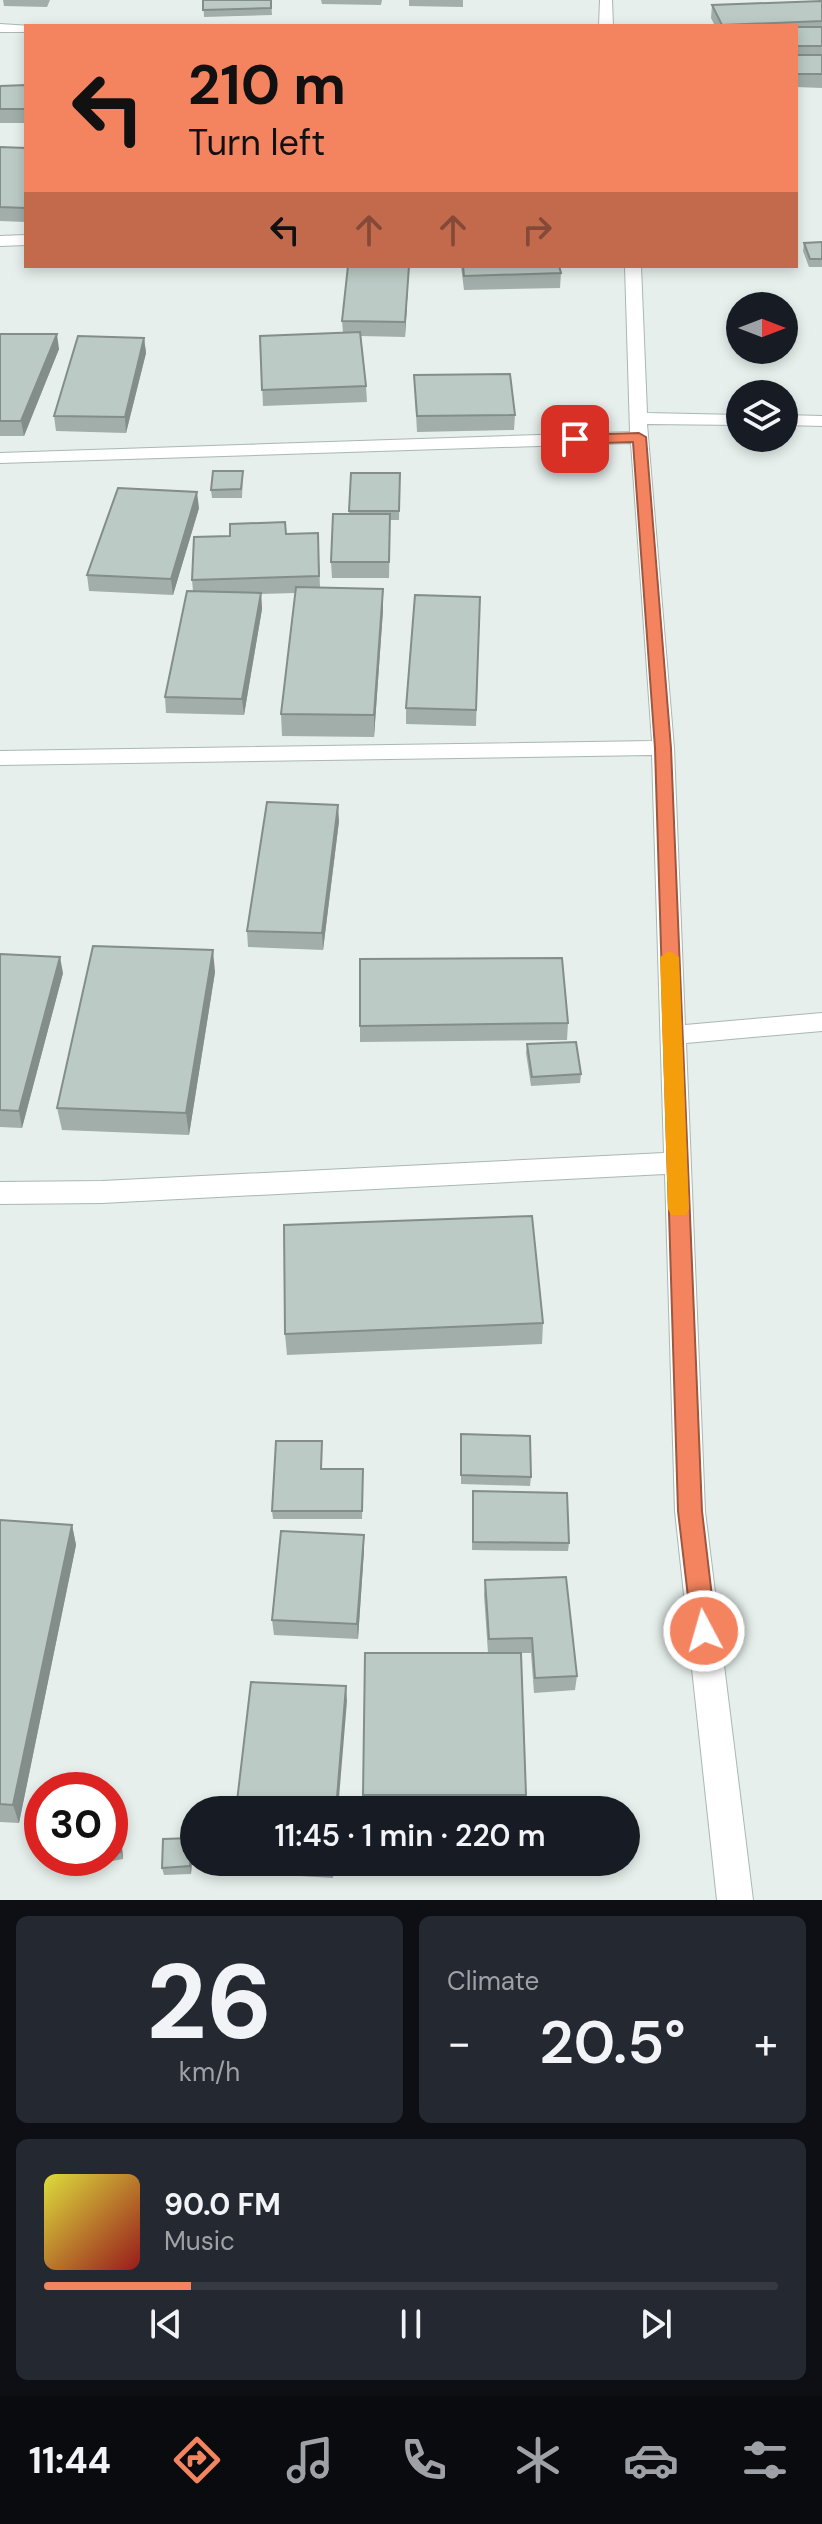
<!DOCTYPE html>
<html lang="en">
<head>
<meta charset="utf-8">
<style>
	body { margin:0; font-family:"DM Sans",sans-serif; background:#242831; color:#f1f3f6; height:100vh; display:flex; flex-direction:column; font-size:30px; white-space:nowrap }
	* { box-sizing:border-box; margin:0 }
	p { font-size:26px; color:#9ea1a6 }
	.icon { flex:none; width:44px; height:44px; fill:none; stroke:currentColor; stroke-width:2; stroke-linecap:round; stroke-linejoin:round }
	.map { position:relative; height:1900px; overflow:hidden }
	.sheet { display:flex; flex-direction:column; gap:16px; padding:16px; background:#0d0f14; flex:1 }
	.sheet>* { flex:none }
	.hud { position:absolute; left:24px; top:24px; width:774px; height:244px; border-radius:0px; box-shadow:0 4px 12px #0003; background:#f4845f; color:#111; overflow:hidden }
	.needle { width:52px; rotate:90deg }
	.tools { position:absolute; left:726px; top:292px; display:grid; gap:16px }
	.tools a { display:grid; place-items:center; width:72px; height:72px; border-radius:50%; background:#171b24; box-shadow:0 4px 12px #0003; font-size:40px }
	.speed { position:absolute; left:24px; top:1772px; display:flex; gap:16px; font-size:40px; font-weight:700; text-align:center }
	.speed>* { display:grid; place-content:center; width:104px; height:104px; border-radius:50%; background:#171b24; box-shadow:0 4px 12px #0003; line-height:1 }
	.speed .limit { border:12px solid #d22; background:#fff; color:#111 }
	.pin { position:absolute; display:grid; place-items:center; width:68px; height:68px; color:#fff; margin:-34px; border-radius:16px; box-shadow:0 4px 12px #0006 }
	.me { position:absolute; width:88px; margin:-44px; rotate:354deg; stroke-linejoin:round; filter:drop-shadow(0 0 6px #0008) }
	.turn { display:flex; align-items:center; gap:28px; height:168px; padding:0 32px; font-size:36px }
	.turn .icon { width:104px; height:104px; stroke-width:2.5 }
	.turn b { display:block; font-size:56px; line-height:68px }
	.lanes { display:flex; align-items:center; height:76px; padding:0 32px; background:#0003; justify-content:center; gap:40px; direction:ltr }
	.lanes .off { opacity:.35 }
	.big { font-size:60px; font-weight:600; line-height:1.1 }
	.sheet .tile { flex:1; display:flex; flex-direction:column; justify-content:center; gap:12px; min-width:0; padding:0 28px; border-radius:12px; background:#242831 }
	.sheet .dial { align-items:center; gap:0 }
	.dial b { font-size:104px; line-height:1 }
	.song { display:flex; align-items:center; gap:24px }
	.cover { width:96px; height:96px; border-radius:12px; background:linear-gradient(135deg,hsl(60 70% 55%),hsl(0 70% 35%)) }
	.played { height:8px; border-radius:4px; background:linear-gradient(90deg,#f4845f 20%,#363941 20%) }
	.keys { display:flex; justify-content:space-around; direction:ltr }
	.heat { display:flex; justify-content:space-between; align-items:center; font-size:44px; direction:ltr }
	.sheet .tiles { flex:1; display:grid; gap:16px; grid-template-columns:1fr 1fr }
	.tile:last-child { grid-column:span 2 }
	.trip { position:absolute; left:180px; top:1796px; width:460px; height:80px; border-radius:40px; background:#171b24; box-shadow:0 4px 12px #0003; font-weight:600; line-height:80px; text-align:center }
	.menu { display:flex; height:128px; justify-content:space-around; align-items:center; background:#090b0e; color:#9ea1a6 }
	.menu .icon { width:56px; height:56px }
	.menu .on { color:#f4845f }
	.menu b { font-size:36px; color:#f1f3f6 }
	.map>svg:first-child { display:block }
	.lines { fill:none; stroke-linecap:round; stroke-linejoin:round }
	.minor-casing { stroke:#a8b8b2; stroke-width:2 }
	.minor { fill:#fff; fill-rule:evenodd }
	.wall { fill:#a1aea9 }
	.shaded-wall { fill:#838d89 }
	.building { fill:#bbcac4; stroke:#838d89; stroke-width:2 }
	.route { fill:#f4845f; stroke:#9f563e; stroke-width:2 }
	.slow { fill:#f59e0b }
</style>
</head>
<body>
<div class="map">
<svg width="822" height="1900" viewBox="0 0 822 1900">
	<rect width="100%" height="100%" fill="#e6efeb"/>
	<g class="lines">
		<defs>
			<path id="minor" d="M600,0H612L613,26H599Z
				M0,24L31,26H26V32H0Z
				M26,235V245L0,246V236Z
				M625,266H641L647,413L740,415V425L647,424L674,748L685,1025L822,1013V1031L686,1043L705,1511L753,1900H717L675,1511L665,1174L102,1203L0,1204V1182L102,1181L664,1153L652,755L0,765V751L652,741L631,443L0,463V453L630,432Z
				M784,415L822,416V426L784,425Z"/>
		</defs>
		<!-- minor casing -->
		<use href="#minor" class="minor-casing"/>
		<!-- minor -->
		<use href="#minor" class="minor"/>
	</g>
	<!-- wall -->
	<path class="wall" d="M3,0H50L47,7L4,6Z
		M203,0H271L272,15L204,17Z
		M321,0H382L381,5L322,4Z
		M409,0H463V7L409,6Z
		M822,1V88L796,87V26H715L711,18L712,5Z
		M26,85V123H0V86Z
		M0,147L26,148V222L0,221Z
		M822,242V267H809L803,251L804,243Z
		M409,266L405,337L361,336L366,386L367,402L263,406L260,336L343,333L342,321Z
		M461,266H559L561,273L560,288L464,290Z
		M0,334L59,349L24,436H0Z
		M144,338L146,353L126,433L56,431L54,416Z
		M414,375L515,415L514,430L417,432Z
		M243,471L242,498H212L211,490Z
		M351,473H400L399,520H390L389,578H332L331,562L349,514Z
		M199,508L173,595L89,591L87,575Z
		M318,533L320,587L383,610L374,737L282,736L281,714L295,593L261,594L262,609L244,715L166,713L165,697L193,591L192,580L286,534Z
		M480,597L476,726L406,724V708Z
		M339,821L323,950L248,947L247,931Z
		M0,954L63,973L22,1128L0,1127Z
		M215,972L189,1135L62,1130L57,1108Z
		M568,1023L567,1040L360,1042V1026Z
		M527,1044L581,1074L580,1083L531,1086L526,1053Z
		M543,1323L542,1344L287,1355L285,1334Z
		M461,1434L531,1477L530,1486L461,1484Z
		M322,1441V1469H363L362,1519H273L272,1511Z
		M473,1491L569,1543L568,1551L472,1550Z
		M0,1520L72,1525L76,1545L19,1823L0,1822Z
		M364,1550L358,1639L274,1635L272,1620Z
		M485,1580L577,1676L575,1690L534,1693L531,1653H521L526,1795L525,1809H363V1795L488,1653L484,1595Z
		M118,1814L120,1822L123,1859L102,1863L100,1858H110V1815Z
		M193,1845L191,1874L164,1875L162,1868Z
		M231,1862H334L333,1878L232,1872Z
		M365,1862H454V1870L365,1866Z"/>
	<!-- shaded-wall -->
	<path class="shaded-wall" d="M409,266V268L405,337V322Z
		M57,334L59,349L24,436L21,421Z
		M144,338L146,353L126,433L125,417Z
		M197,492L199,508L173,595L171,579Z
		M383,589V610L374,737V715Z
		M261,593L262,609L244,715L242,699Z
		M338,805L339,821L323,950L322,933Z
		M213,950L215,972L189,1135L186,1113Z
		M60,957L63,973L22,1128L19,1111Z
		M72,1525L76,1545L19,1823L13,1805Z
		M364,1535V1550L358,1639L357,1624Z
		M346,1686L347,1701L338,1810H336Z
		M118,1814L120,1822L123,1859L121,1852Z
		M192,1838L193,1845L191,1874L190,1866Z"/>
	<!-- building -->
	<path class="building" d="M203,0H271V8L203,10Z
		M822,1V21L722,25L712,5Z
		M796,27H822V46H796Z
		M796,55H822V74H796Z
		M26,85V109H0V86Z
		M0,147L26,148V208L0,207Z
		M822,242V259H810L804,243Z
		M348,266H409L405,322L342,321Z
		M463,266H559L561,273L464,276Z
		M360,332L366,386L262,390L260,336Z
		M0,334H57L21,421H0Z
		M78,336L144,338L125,417L54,416Z
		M510,374L515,415L417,416L414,375Z
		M213,471H243L241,489L211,490Z
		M351,473H400L399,511H349Z
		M118,488L197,492L171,579L87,575Z
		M333,514H390L389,562H331Z
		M285,522L286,534L318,533L319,576L192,580L194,537L230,536V524Z
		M296,587L383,589L374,715L281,714Z
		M187,591L261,593L242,699L165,697Z
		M415,595L480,597L476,710L406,708Z
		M267,802L338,805L322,933L247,931Z
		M93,946L213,950L186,1113L57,1108Z
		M0,954L60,957L19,1111L0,1110Z
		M562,958L568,1023L360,1026V959Z
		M576,1042L581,1074L532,1077L527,1044Z
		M532,1216L543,1323L285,1334L284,1225Z
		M461,1434L530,1436L531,1477L461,1475Z
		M276,1441H322L321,1469H363L362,1511H272Z
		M473,1491L567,1493L569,1543L473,1542Z
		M0,1520L72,1525L13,1805L0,1804Z
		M281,1531L364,1535L357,1624L272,1620Z
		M566,1577L577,1676L535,1678L532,1638L489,1639L485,1580Z
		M365,1653H521L526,1795H363Z
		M251,1682L346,1686L336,1810H236Z
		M118,1814L121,1852L110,1854V1815Z
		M192,1838L190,1866L162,1868L163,1839Z
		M287,1862H332V1864Z"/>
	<!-- route -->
	<path class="route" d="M639,433L646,437L671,748L702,1511L716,1631L712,1639L704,1642L695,1639L692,1631L678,1511L655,748L633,442L575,444L569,439L575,435Z"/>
	<!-- slow -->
	<path class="slow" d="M670,951L679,957L689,1209L686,1215H671L668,1209L660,957Z"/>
</svg>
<div class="tools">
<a><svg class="needle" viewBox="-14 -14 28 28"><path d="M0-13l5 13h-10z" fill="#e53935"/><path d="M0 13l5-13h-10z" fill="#9ea1a6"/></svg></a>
<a><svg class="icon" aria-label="layers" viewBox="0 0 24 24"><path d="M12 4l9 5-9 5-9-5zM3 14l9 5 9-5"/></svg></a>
</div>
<div class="speed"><div class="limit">30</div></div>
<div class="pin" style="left:575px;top:439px;background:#d93025"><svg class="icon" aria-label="arrive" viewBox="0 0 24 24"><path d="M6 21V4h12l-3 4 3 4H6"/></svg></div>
<svg class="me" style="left:704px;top:1631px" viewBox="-20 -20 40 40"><circle r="17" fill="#f4845f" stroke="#fff" stroke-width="3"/><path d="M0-11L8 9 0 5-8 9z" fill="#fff"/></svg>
<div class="trip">11:45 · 1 min · 220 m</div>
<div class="hud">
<div class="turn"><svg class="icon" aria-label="left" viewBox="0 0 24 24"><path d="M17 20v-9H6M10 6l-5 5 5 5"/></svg><div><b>210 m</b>Turn left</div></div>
<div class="lanes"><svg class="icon" aria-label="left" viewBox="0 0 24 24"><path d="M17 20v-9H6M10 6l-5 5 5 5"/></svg><svg class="icon off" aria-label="ahead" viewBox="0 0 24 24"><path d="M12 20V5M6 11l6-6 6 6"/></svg><svg class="icon off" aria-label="ahead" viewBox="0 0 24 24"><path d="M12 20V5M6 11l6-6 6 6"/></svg><svg class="icon off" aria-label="right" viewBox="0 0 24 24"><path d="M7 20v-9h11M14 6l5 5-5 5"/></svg></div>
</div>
</div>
<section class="sheet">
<div class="tiles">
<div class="tile dial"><b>26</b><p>km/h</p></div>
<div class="tile"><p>Climate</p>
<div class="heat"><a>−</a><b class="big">20.5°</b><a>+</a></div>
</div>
<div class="tile">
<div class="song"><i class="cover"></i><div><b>90.0 FM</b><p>Music</p></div></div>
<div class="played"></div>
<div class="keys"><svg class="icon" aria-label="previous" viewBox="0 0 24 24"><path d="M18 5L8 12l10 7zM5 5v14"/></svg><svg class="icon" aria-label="pause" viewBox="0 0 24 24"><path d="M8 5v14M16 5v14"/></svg><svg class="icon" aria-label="next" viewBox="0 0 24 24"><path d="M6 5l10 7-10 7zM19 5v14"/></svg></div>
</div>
</div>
</section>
<nav class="menu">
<b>11:44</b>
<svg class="icon on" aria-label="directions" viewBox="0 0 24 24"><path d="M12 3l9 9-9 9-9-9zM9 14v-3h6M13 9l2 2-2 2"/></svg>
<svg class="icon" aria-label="music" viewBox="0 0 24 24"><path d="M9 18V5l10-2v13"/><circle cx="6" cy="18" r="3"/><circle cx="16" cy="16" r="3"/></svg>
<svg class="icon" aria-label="phone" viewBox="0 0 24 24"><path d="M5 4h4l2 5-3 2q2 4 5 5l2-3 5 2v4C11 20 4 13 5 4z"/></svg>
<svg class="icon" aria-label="climate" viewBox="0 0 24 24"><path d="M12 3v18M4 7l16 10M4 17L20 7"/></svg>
<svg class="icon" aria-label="car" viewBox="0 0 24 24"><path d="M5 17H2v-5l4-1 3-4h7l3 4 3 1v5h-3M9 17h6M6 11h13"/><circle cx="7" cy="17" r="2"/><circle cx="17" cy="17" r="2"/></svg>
<svg class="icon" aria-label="filters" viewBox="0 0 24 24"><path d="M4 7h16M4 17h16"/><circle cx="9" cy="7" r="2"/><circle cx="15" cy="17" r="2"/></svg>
</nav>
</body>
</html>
